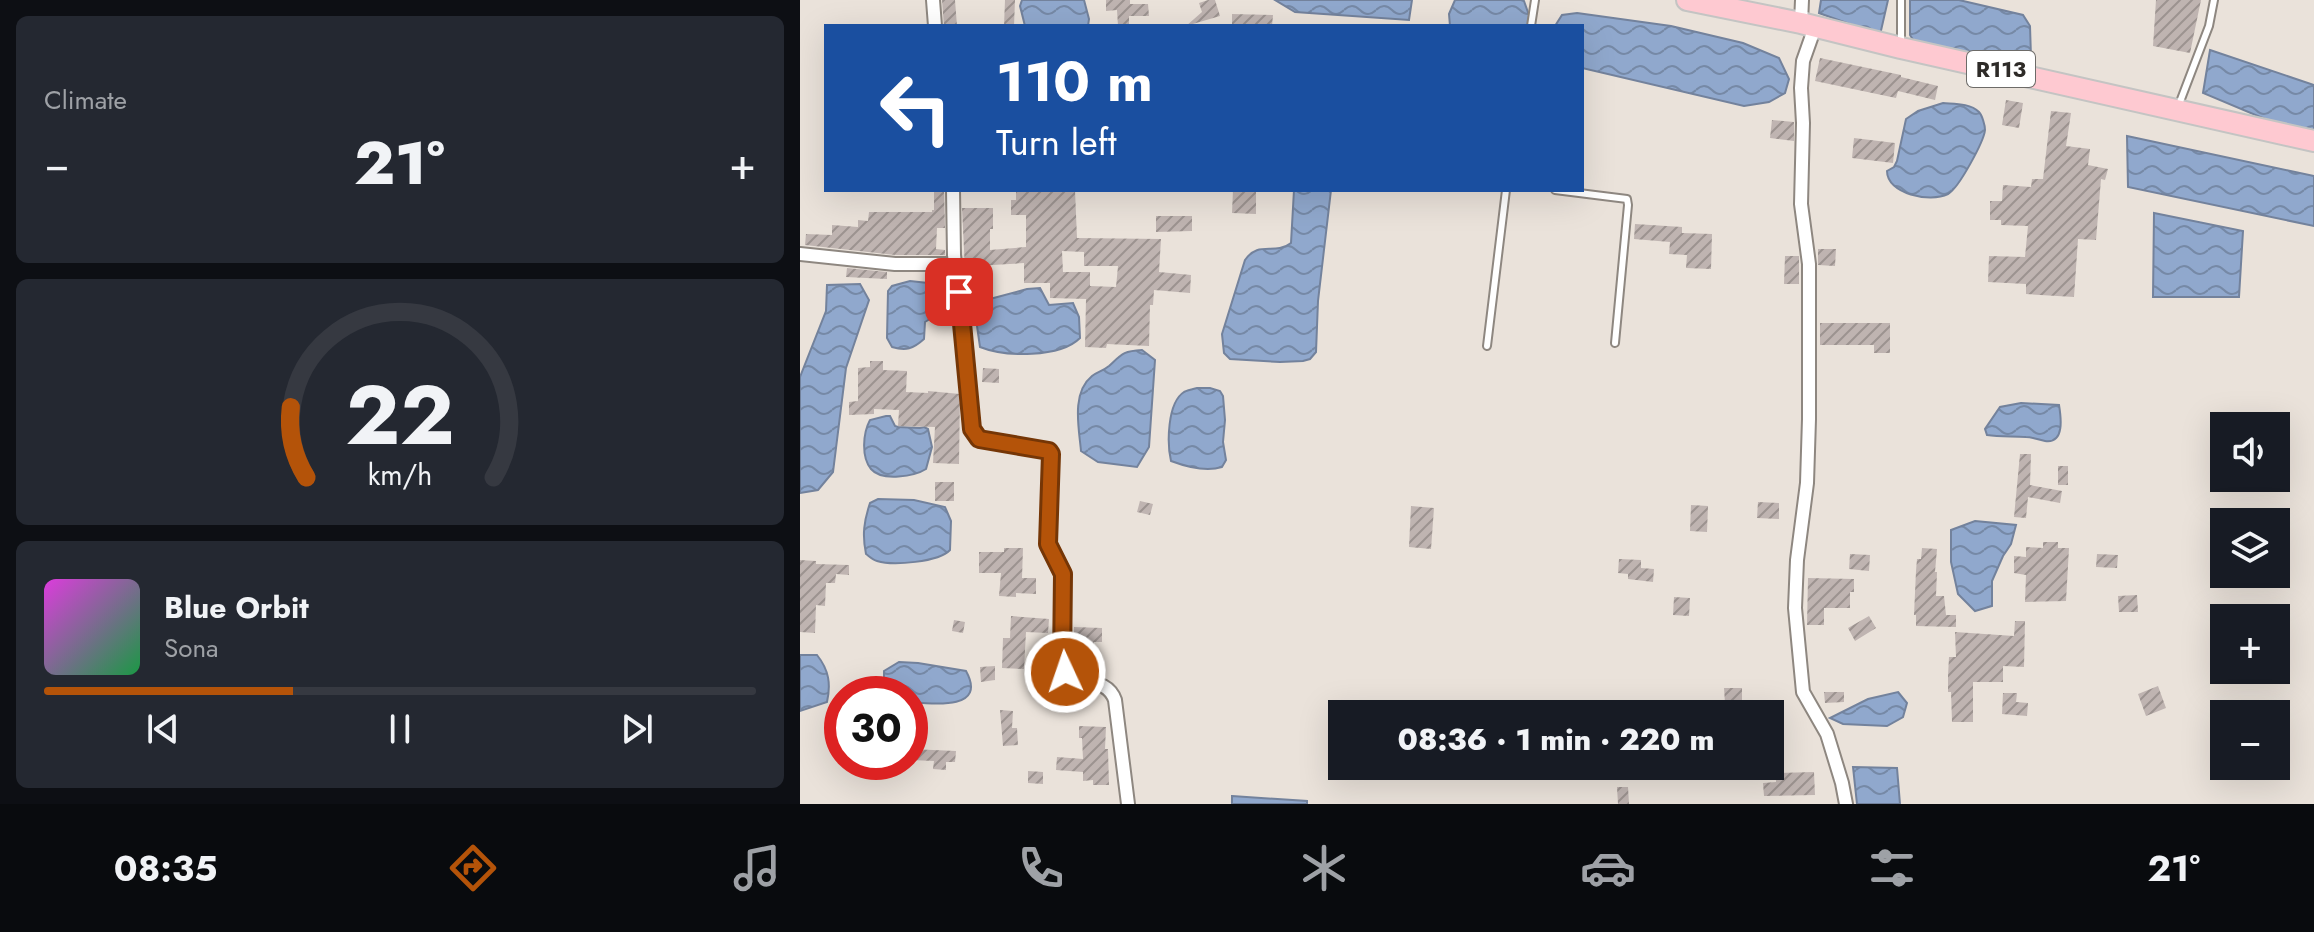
<!DOCTYPE html>
<html lang="en">
<head>
<meta charset="utf-8">
<style>
	body { margin:0; font-family:Jost,sans-serif; background:#242831; color:#f1f3f6; height:100vh; display:flex; flex-direction:column; font-size:30px; white-space:nowrap }
	* { box-sizing:border-box; margin:0 }
	p { font-size:26px; color:#9ea1a6 }
	.icon { flex:none; width:44px; height:44px; fill:none; stroke:currentColor; stroke-width:2; stroke-linecap:round; stroke-linejoin:round }
	.map { position:relative; flex:1; overflow:hidden }
	.drawer { display:flex; flex-direction:column; gap:16px; padding:16px; background:#0d0f14; width:800px }
	.drawer>* { flex:none }
	.guide { position:absolute; left:24px; top:24px; width:760px; height:168px; border-radius:0px; box-shadow:0 8px 32px #0002; background:#1a4fa0; color:#fff; overflow:hidden }
	.buttons { position:absolute; left:1410px; top:412px; display:grid; gap:16px }
	.buttons a { display:grid; place-items:center; width:80px; height:80px; border-radius:0px; background:#171b24; box-shadow:0 8px 32px #0002; font-size:40px }
	.speed { position:absolute; left:24px; top:676px; display:flex; gap:16px; font-size:40px; font-weight:700; text-align:center }
	.speed>* { display:grid; place-content:center; width:104px; height:104px; border-radius:50%; background:#171b24; box-shadow:0 8px 32px #0002; line-height:1 }
	.speed .limit { border:12px solid #d22; background:#fff; color:#111 }
	.pin { position:absolute; display:grid; place-items:center; width:68px; height:68px; color:#fff; margin:-34px; border-radius:16px; box-shadow:0 4px 12px #0006 }
	.me { position:absolute; width:88px; margin:-44px; rotate:357deg; stroke-linejoin:round; filter:drop-shadow(0 0 6px #0008) }
	.turn { display:flex; align-items:center; gap:28px; height:168px; padding:0 40px; font-size:36px }
	.turn .icon { width:104px; height:104px; stroke-width:2.5 }
	.turn b { display:block; font-size:56px; line-height:68px }
	.big { font-size:60px; font-weight:800; line-height:1.1 }
	.drawer .card { flex:1; display:flex; flex-direction:column; justify-content:center; gap:12px; min-width:0; padding:0 28px; border-radius:12px; background:#242831 }
	.drawer .dial { align-items:center; gap:0 }
	.dial svg { height:208px; overflow:visible; fill:none; stroke:#363941; stroke-width:7; stroke-linecap:round; text-anchor:middle }
	.dial text { fill:#f1f3f6; stroke:none }
	.song { display:flex; align-items:center; gap:24px }
	.cover { width:96px; height:96px; border-radius:12px; background:linear-gradient(135deg,hsl(300 70% 55%),hsl(140 70% 35%)) }
	.played { height:8px; border-radius:4px; background:linear-gradient(90deg,#b45309 35%,#363941 35%) }
	.keys { display:flex; justify-content:space-around; direction:ltr }
	.heat { display:flex; justify-content:space-between; align-items:center; font-size:44px; direction:ltr }
	.trip { position:absolute; left:528px; top:700px; width:456px; height:80px; border-radius:0px; background:#171b24; box-shadow:0 8px 32px #0002; font-weight:800; line-height:80px; text-align:center }
	.tab-bar { display:flex; height:128px; justify-content:space-around; align-items:center; background:#090b0e; color:#9ea1a6 }
	.tab-bar .icon { width:56px; height:56px }
	.tab-bar .active { color:#b45309 }
	.tab-bar b { font-size:36px; color:#f1f3f6 }
	main { display:flex; flex:1; min-height:0 }
	.map>svg:first-child { display:block }
	.water { fill:url(#water-waves); stroke:#73829c; stroke-width:2 }
	.building { fill:url(#building-hatch); fill-rule:evenodd }
	.lines { fill:none; stroke-linecap:round; stroke-linejoin:round }
	.lane-casing { stroke:#8e8780; stroke-width:10 }
	.street-casing { stroke:#8e8780; stroke-width:16 }
	.primary-casing { stroke:#c4c4c3; stroke-width:24 }
	.lane { stroke:#fff; stroke-width:6 }
	.street { stroke:#fff; stroke-width:12 }
	.primary { stroke:#fec9d1; stroke-width:20 }
	.route-casing { stroke:#753606; stroke-width:20 }
	.route { stroke:#b45309; stroke-width:14 }
	.labels { text-anchor:middle; dominant-baseline:central; stroke-width:6; stroke-linejoin:round; paint-order:stroke }
	.shield { fill:#fff; stroke:#6d6b68; stroke-width:2 }
	.shield-label { font-size:22px; font-weight:bold; fill:#2e2b28 }
</style>
</head>
<body>
<main>
<section class="drawer">
<div class="card"><p>Climate</p>
<div class="heat"><a>−</a><b class="big">21°</b><a>+</a></div>
</div>
<div class="card dial"><svg viewBox="0 0 100 80">
<path d="M14 69A42 42 0 1 1 86 69"/>
<path d="M14 69A42 42 0 0 1 8 42" stroke="#b45309"/>
<text x="50" y="56" font-size="32" font-weight="700">22</text>
<text x="50" y="72" font-size="11">km/h</text>
</svg></div>
<div class="card">
<div class="song"><i class="cover"></i><div><b>Blue Orbit</b><p>Sona</p></div></div>
<div class="played"></div>
<div class="keys"><svg class="icon" aria-label="previous" viewBox="0 0 24 24"><path d="M18 5L8 12l10 7zM5 5v14"/></svg><svg class="icon" aria-label="pause" viewBox="0 0 24 24"><path d="M8 5v14M16 5v14"/></svg><svg class="icon" aria-label="next" viewBox="0 0 24 24"><path d="M6 5l10 7-10 7zM19 5v14"/></svg></div>
</div>
</section>
<div class="map">
<svg width="1514" height="804" viewBox="0 0 1514 804">
	<defs>
		<pattern id="water-waves" width="16" height="10" patternUnits="userSpaceOnUse" patternTransform="scale(2)"><rect width="16" height="10" fill="#90a8cd"/><path d="M0 5q4-4 8 0t8 0" fill="none" stroke="#7689a6"/></pattern>
		<pattern id="building-hatch" width="6" height="6" patternUnits="userSpaceOnUse" patternTransform="scale(2)"><rect width="6" height="6" fill="#bfb4b1"/><path d="M-1 1l2-2M0 6l6-6M5 7l2-2" fill="none" stroke="#9c9390"/></pattern>
	</defs>
	<rect width="100%" height="100%" fill="#eae2da"/>
	<!-- water -->
	<path class="water" d="M222,0H284L289,19L288,26H225L220,6Z
		M475,0H612L609,20L495,12Z
		M655,0H721L724,1L730,18L728,26H650L649,14Z
		M1021,0H1088L1080,35L1019,13Z
		M1110,0H1159L1223,15L1230,26L1231,57L1219,64L1203,60L1192,55L1143,51L1115,43L1110,35Z
		M777,13L871,26L943,43L979,58L989,79L985,93L969,102L944,106L782,68V26H755L762,15Z
		M1410,50L1514,85V135L1484,127L1403,93Z
		M1143,103C1154,104 1170,103 1179,112C1182,115 1185,125 1185,130C1184,141 1159,188 1148,194C1130,203 1087,194 1087,171L1094,167L1097,161L1106,119L1118,111Z
		M1327,136L1514,176V226L1328,187Z
		M494,190H531L518,301L516,352L510,359L503,361L480,362L430,359L424,353L422,334L445,260C459,240 474,256 491,243Z
		M1354,213L1443,231L1439,297H1353Z
		M110,281L128,283L135,286L139,300L138,314L125,322L124,339C113,349 106,351 92,347L87,338L88,291L92,286Z
		M60,284L69,300L46,368L33,472L18,490L0,493V377L26,311L27,285Z
		M240,288L249,305L273,303L279,317L280,338C260,358 205,357 180,347L177,326L183,304L190,299L227,289Z
		M342,350L355,360L349,447L337,467L298,462L281,451C279,428 271,393 292,376C297,372 303,371 309,366C322,354 323,351 342,350Z
		M397,388H410L420,391L423,396L425,420L423,442L426,460L422,467C406,472 387,467 371,461C367,444 367,403 384,392C388,390 393,389 397,388Z
		M1221,403L1259,405C1261,417 1265,444 1245,441C1239,440 1233,437 1226,437C1213,436 1200,437 1187,435L1185,429L1200,407Z
		M86,416H90L95,426L98,427L120,428L124,427L128,429L132,447L126,469C115,476 82,482 71,469C61,457 63,433 70,420Z
		M78,499L114,500L145,507L151,521L150,550C139,562 93,566 77,561C73,560 70,557 66,554C62,535 64,521 70,503Z
		M1175,521L1216,525L1211,544L1203,556L1192,581V606L1175,611L1158,594L1151,562V530Z
		M0,655H17C29,670 31,684 27,702L0,711Z
		M99,662L118,663L166,671C188,711 132,704 110,702V694H91L84,689V671Z
		M1098,692L1107,703L1103,717L1087,726L1043,724L1030,718L1068,699Z
		M1053,767L1097,768L1100,804H1057Z
		M432,796L507,801V804H432Z"/>
	<!-- building -->
	<path class="building" d="M142,0H155L157,26H144Z
		M205,0H215L214,26H204Z
		M306,0H330V4H348L349,16H329V26H318L317,10L306,11Z
		M408,0H415L420,16L386,26L402,12L399,3Z
		M1356,0H1401L1390,53L1353,46Z
		M432,14L473,15L472,26H432Z
		M1020,58L1101,75V77L1138,86L1135,100L1098,91L1096,98L1015,81Z
		M1206,100L1223,103L1219,128L1202,125Z
		M1251,111L1271,113L1266,146L1290,149L1288,165L1308,169L1305,180L1301,179L1296,240L1278,239L1274,297L1226,294V284L1188,282L1189,256L1225,257L1228,226L1201,225V220H1190V201H1202L1203,185L1231,187L1232,179H1243Z
		M972,120L994,122V141L970,138Z
		M1054,138L1095,143L1093,163L1052,158Z
		M134,190H144L145,228H137L136,249L145,250V255H95L5,245L6,234L32,235V225L58,227V220L68,221L69,212H132V210H134Z
		M216,190H275L277,238L361,239L359,272L391,275L390,293L354,290L353,305H350L349,346L307,344L306,348L285,347L286,299L250,298V283H224V263L176,266V270H165L162,208H193V229H190V250L226,247V215H211V200H216ZM262,251L284,252V266H318L316,287L290,286V272H263Z
		M433,190H456V214L432,213Z
		M356,216H392V231L356,232Z
		M835,224L882,227V233L912,234L911,269L886,268L887,255L869,254L870,242L834,239Z
		M1018,249H1036L1035,266L1018,265Z
		M985,256H999V284H984Z
		M47,268L87,272V279L46,277Z
		M1020,323H1090V353H1074V345H1020Z
		M70,361H83V370L107,371L106,392L128,393V391L160,394L159,464L133,463L135,427L98,426L99,410L74,409V414L49,415V402L58,401V368L70,367Z
		M183,368L199,369V383L182,382Z
		M1220,454H1231L1230,485L1262,491L1260,503L1228,497L1226,518L1214,517Z
		M1258,466H1268V485H1258Z
		M135,482H154V501H135Z
		M340,501L353,504L350,515L337,512Z
		M958,502L979,503V519L957,518Z
		M891,505L908,506L907,532L890,531Z
		M611,506L634,508L631,549L609,547Z
		M1243,542H1258V548H1269L1266,601L1225,602L1226,575L1214,573V556L1226,557V547L1243,548Z
		M204,548H223L222,578H236V594L216,593V597L199,596L201,573H179V552H204Z
		M1122,548L1137,549L1135,572H1137L1136,596H1144L1146,615H1156V627L1116,626V615H1114L1116,571L1117,559H1121Z
		M1050,554L1070,555L1069,571L1049,569Z
		M1297,554L1318,555L1317,568L1296,567Z
		M819,559L841,560V568L854,569L853,582L828,579V574L818,573Z
		M0,560L16,561V564L49,565V575L36,574L35,583H26L25,606L16,605L15,633L0,632Z
		M1008,578L1054,579V592H1050V608H1024V625H1007Z
		M1337,595L1338,612H1319L1318,596Z
		M874,597L890,598L889,616L873,615Z
		M211,616L249,619L248,633L226,632L224,669L202,668L203,638H210Z
		M1069,616L1076,628L1055,641L1048,628Z
		M154,620L165,622L163,633L152,631Z
		M1215,621H1225L1224,667L1203,666V682H1173V722H1152L1151,692H1148V676L1149,657H1156L1155,632L1214,636Z
		M274,627L302,628V642H294L293,667L275,666L276,642H274Z
		M195,666V680L181,682L180,667Z
		M1358,686L1366,708L1346,716L1338,694Z
		M924,688H942V703H925Z
		M1024,692H1044V702L1025,703Z
		M1203,693H1217L1216,702L1228,703L1227,716L1202,714Z
		M200,710L213,711L212,728H217L218,745L203,746Z
		M279,726L306,727L305,749H308L309,785H293V780L283,781V772L256,770L257,757L283,759L282,738H279Z
		M110,749L156,751L155,762H146V770L133,769L134,761L110,760Z
		M228,771L243,772V784L228,783Z
		M1014,772L1015,795L964,796L963,783L976,782V773Z
		M817,787H828L829,804H818Z"/>
	<g class="lines">
		<defs>
			<path id="lane" d="M1101,0V44
				M731,26L735,0
				M1378,107L1409,26L1414,0
				M755,190L827,199L828,205L815,343
				M687,346L706,190"/>
			<path id="street" d="M133,0L135,26
				M1001,23L1002,0
				M1015,27L1003,61L1001,88L1003,123L1001,204L1009,264V419L1007,483L997,560L995,608L1003,692L1027,734L1042,783L1046,804
				M153,190L154,255L166,349L172,429L179,439L249,451L251,454L248,544L263,574L262,664C270,691 305,672 315,700L328,804
				M0,254L95,264H155"/>
			<path id="primary" d="M887,0L1001,23L1101,48L1514,141"/>
		</defs>
		<!-- lane casing -->
		<use href="#lane" class="lane-casing"/>
		<!-- street casing -->
		<use href="#street" class="street-casing"/>
		<!-- primary casing -->
		<use href="#primary" class="primary-casing"/>
		<!-- lane -->
		<use href="#lane" class="lane"/>
		<!-- street -->
		<use href="#street" class="street"/>
		<!-- primary -->
		<use href="#primary" class="primary"/>
	</g>
	<g class="lines">
		<defs>
			<path id="route" d="M159,292L172,429L179,439L249,451L251,454L248,544L263,574L262,664L265,672"/>
		</defs>
		<!-- route casing -->
		<use href="#route" class="route-casing"/>
		<!-- route -->
		<use href="#route" class="route"/>
	</g>
	<g class="labels">
		<!-- shield labels -->
		<rect class="shield" x="1167" y="51" width="68" height="36" rx="6"/>
		<g class="shield-label">
			<text x="1201" y="69">R113</text>
		</g>
	</g>
</svg>
<div class="buttons">
<a><svg class="icon" aria-label="sound" viewBox="0 0 24 24"><path d="M4 9h4l5-4v14l-5-4H4zM17 9q2 3 0 6"/></svg></a>
<a><svg class="icon" aria-label="layers" viewBox="0 0 24 24"><path d="M12 4l9 5-9 5-9-5zM3 14l9 5 9-5"/></svg></a>
<a>+</a>
<a>−</a>
</div>
<div class="speed"><div class="limit">30</div></div>
<div class="pin" style="left:159px;top:292px;background:#d93025"><svg class="icon" aria-label="arrive" viewBox="0 0 24 24"><path d="M6 21V4h12l-3 4 3 4H6"/></svg></div>
<svg class="me" style="left:265px;top:672px" viewBox="-20 -20 40 40"><circle r="17" fill="#b45309" stroke="#fff" stroke-width="3"/><path d="M0-11L8 9 0 5-8 9z" fill="#fff"/></svg>
<div class="trip">08:36 · 1 min · 220 m</div>
<div class="guide">
<div class="turn"><svg class="icon" aria-label="left" viewBox="0 0 24 24"><path d="M17 20v-9H6M10 6l-5 5 5 5"/></svg><div><b>110 m</b>Turn left</div></div>
</div>
</div>
</main>
<nav class="tab-bar">
<b>08:35</b>
<svg class="icon active" aria-label="directions" viewBox="0 0 24 24"><path d="M12 3l9 9-9 9-9-9zM9 14v-3h6M13 9l2 2-2 2"/></svg>
<svg class="icon" aria-label="music" viewBox="0 0 24 24"><path d="M9 18V5l10-2v13"/><circle cx="6" cy="18" r="3"/><circle cx="16" cy="16" r="3"/></svg>
<svg class="icon" aria-label="phone" viewBox="0 0 24 24"><path d="M5 4h4l2 5-3 2q2 4 5 5l2-3 5 2v4C11 20 4 13 5 4z"/></svg>
<svg class="icon" aria-label="climate" viewBox="0 0 24 24"><path d="M12 3v18M4 7l16 10M4 17L20 7"/></svg>
<svg class="icon" aria-label="car" viewBox="0 0 24 24"><path d="M5 17H2v-5l4-1 3-4h7l3 4 3 1v5h-3M9 17h6M6 11h13"/><circle cx="7" cy="17" r="2"/><circle cx="17" cy="17" r="2"/></svg>
<svg class="icon" aria-label="filters" viewBox="0 0 24 24"><path d="M4 7h16M4 17h16"/><circle cx="9" cy="7" r="2"/><circle cx="15" cy="17" r="2"/></svg>
<b>21°</b>
</nav>
</body>
</html>
